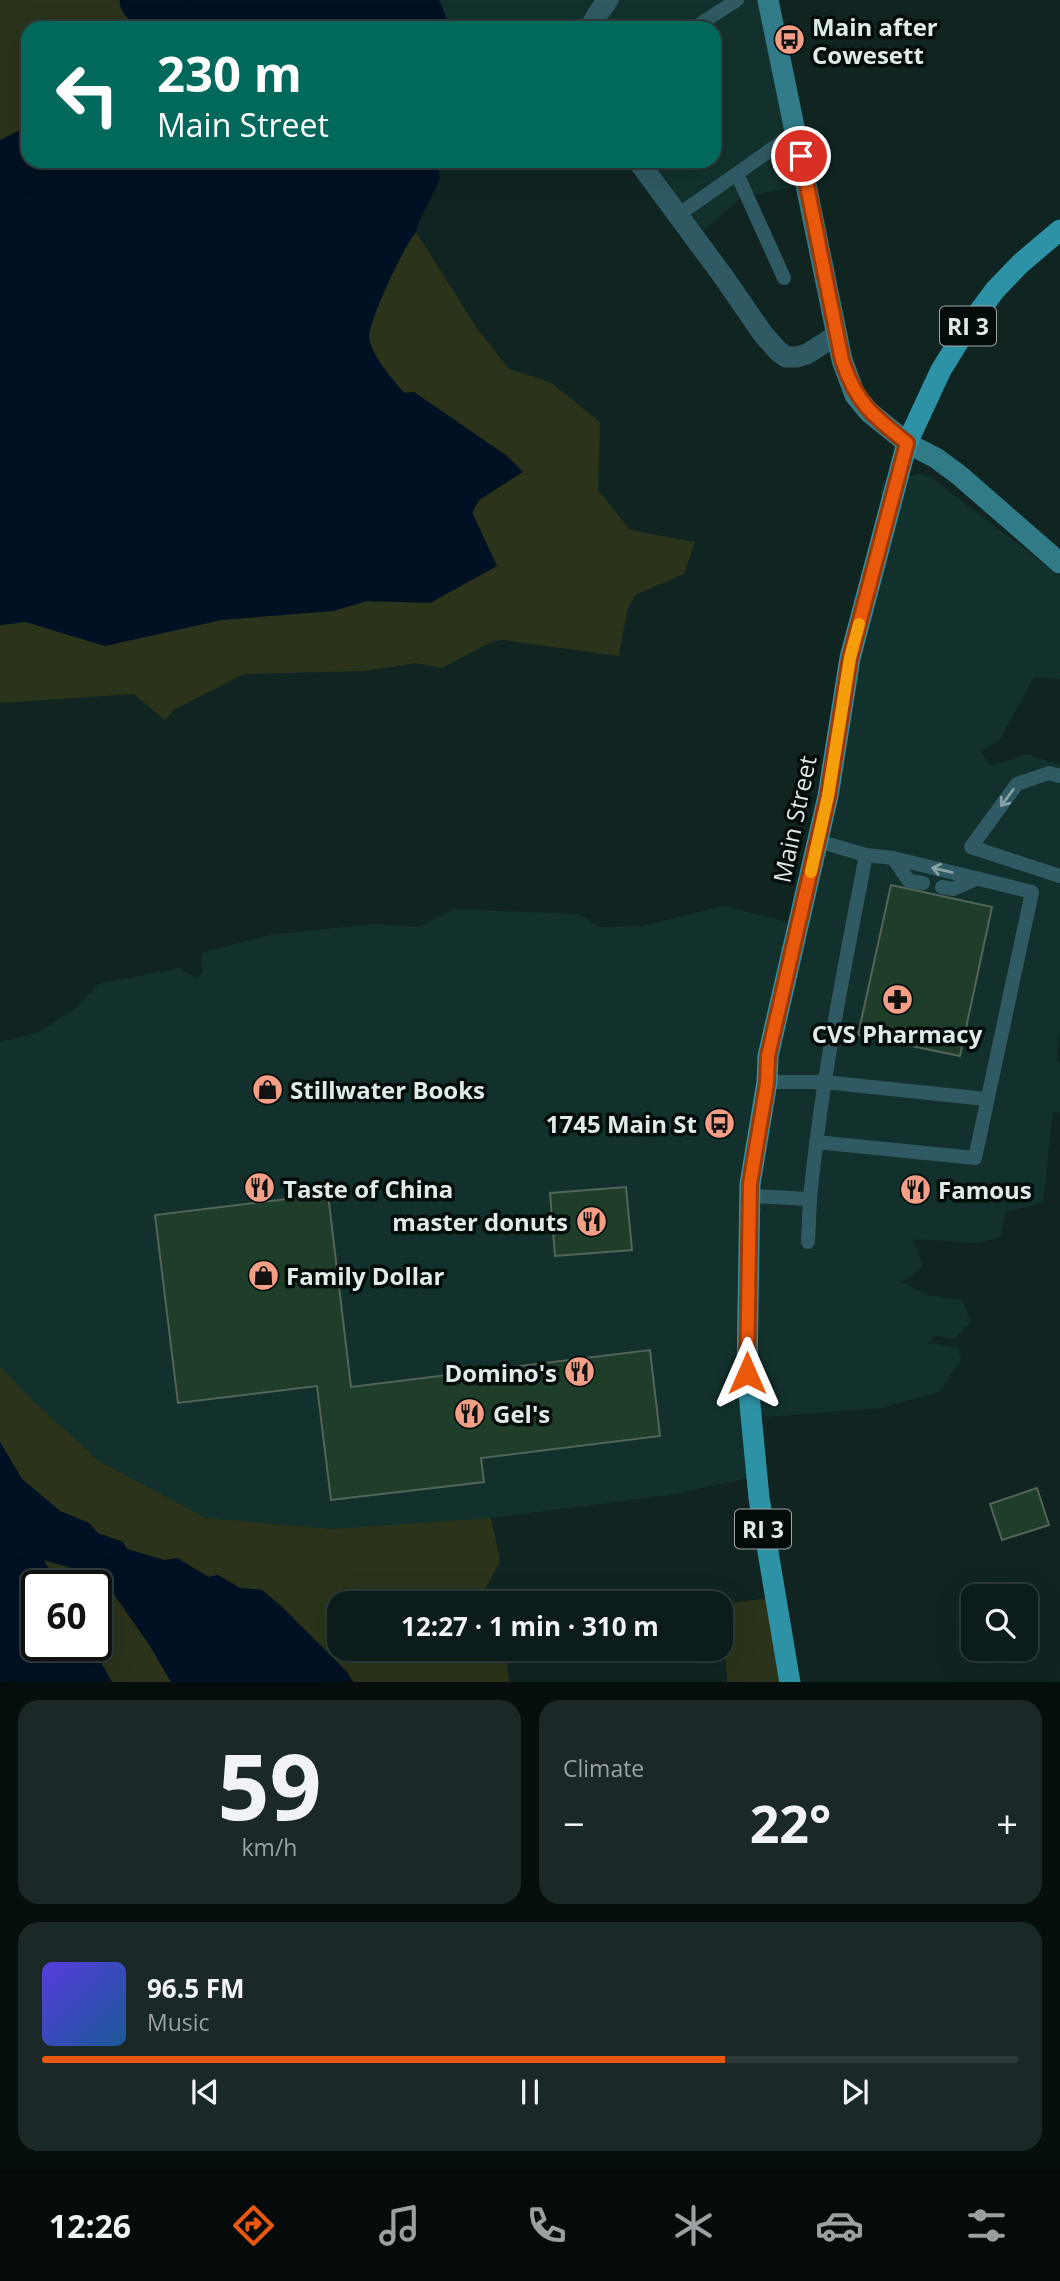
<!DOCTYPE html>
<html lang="en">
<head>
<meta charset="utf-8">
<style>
	body { margin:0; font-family:"Open Sans",sans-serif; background:#1a2927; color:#f1f3f6; height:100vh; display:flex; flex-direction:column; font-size:26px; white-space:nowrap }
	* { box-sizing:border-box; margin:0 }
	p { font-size:23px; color:#9aa1a2 }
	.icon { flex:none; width:38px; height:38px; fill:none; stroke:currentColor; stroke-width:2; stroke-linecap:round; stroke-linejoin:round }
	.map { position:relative; height:1682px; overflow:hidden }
	.details { display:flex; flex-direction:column; gap:18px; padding:18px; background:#070f0e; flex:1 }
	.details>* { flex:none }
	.banner { position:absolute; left:21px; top:21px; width:700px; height:147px; border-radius:21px; box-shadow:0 7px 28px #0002,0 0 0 2px #2c3a39; background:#00695c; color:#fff; overflow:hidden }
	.tools { position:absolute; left:961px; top:1584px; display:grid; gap:14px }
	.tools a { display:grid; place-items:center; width:77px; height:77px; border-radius:14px; background:#0c1c1a; box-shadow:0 7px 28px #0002,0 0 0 2px #2c3a39; font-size:35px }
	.speed { position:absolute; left:21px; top:1570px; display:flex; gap:14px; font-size:35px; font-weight:700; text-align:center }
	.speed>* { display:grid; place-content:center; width:91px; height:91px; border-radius:50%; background:#0c1c1a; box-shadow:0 7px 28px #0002,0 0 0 2px #2c3a39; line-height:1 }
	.speed .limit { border:4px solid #111; border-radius:10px; background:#fff; color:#111 }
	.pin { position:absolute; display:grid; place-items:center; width:60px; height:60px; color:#fff; margin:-30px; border:4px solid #fff; border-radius:50%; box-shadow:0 2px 7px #0007 }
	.me { position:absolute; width:77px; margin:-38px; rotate:0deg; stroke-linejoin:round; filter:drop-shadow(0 0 5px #0008) }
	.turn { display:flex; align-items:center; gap:24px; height:147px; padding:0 21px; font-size:32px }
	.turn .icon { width:91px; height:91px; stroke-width:2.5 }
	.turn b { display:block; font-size:49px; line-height:60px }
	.big { font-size:52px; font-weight:700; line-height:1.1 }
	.details .widget { flex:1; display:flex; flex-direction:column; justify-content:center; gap:10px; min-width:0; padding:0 24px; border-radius:21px; background:#1a2927 }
	.details .dial { align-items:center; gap:0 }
	.dial b { font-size:91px; line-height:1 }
	.song { display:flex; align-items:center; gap:21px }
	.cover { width:84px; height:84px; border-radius:10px; background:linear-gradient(135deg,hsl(250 70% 55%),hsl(210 70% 35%)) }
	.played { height:7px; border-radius:4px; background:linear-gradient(90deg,#ea580c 70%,#2c3a39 70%) }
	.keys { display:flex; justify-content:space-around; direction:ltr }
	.heat { display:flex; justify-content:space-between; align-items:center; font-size:38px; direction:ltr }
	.details .tiles { flex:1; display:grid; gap:18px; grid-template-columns:1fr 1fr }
	.widget:last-child { grid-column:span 2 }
	.trip { position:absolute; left:327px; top:1591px; width:406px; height:70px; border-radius:21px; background:#0c1c1a; box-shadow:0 7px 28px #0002,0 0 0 2px #2c3a39; font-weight:700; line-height:70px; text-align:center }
	.dock { display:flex; height:112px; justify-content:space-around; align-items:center; background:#050b0a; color:#9aa1a2 }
	.dock .icon { width:49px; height:49px }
	.dock .on { color:#ea580c }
	.dock b { font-size:32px; color:#f1f3f6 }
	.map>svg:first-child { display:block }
	.built { fill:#12312d }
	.green { fill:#2b341a }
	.water { fill:#001123 }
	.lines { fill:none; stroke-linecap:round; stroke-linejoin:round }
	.river { stroke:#001123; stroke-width:49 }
	.building { fill:#1f3e2a; stroke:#536458; stroke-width:2 }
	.lane { stroke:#2f5a63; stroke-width:14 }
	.street { stroke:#2f5a63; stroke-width:21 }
	.secondary { stroke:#317a88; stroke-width:21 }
	.primary { stroke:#2e92a6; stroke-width:21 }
	.oneway { stroke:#87a2a6 }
	.route-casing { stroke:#983908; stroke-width:18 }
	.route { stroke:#ea580c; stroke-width:12 }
	.slow { stroke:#f59e0b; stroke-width:12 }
	.labels { text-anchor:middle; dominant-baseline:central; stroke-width:7; stroke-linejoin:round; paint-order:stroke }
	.shield { fill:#040c0b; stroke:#9da8a6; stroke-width:2 }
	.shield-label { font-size:23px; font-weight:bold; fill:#dfebe9 }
	.poi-label { font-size:24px; font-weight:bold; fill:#dfebe9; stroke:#040c0b; text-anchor:start }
	.street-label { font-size:24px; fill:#dfebe9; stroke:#040c0b }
</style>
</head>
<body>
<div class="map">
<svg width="1060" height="1683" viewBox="0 0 1060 1683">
	<rect width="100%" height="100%" fill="#102522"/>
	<!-- built -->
	<path class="built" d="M439,0H765L804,185L740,198L696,238L638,161H714V28H442L448,21Z
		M919,474L929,476L1060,576V679L1034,677L999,741L981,751L990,766L1027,754L1060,765V1030L1057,1060L1060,1062V1113L1053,1112L1043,1203L1005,1212L1001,1237L979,1243L913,1239L923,1267L901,1283H905L926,1295L962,1300L971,1322L955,1339L935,1336L928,1343L958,1348L961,1360L939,1392L881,1408L753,1418V1477L669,1495L491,1518L332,1529L206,1518L99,1461L29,1397L0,1366V1042L37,1033L75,1009L98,984L180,968L197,979L202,973V953L269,935L374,924L419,927L455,909L578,914L600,927L643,926L723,906L792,923L880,542L881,489L883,482Z"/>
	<!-- green -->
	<path class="green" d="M0,0H167L158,28H28V126L0,140Z
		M416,232L476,327L509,369L550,382L600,422L598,490L630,530L695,542L684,574L635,595L627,611L619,656L502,640L491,642L442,668L416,663L365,671L244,674L175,709L165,720L134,694L0,703V625L26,622L105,646L221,620L333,611L367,601L430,603L479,500L522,472L507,456L414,392L404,393C394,381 370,354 369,337C369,320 405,245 416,232Z
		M0,1366L29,1397L99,1461L206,1518L332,1529L491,1518L500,1561L478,1603H340V1648L506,1649L509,1682H353L347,1672L283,1608L262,1590L240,1588L218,1575L209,1577L178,1558L164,1560L127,1549L123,1542L98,1533L89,1523L60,1511L22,1479L0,1442Z
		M42,1559L102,1577L150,1646L171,1682H112L91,1645H96V1586L57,1585Z
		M770,1598L786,1682H727L726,1661L721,1646V1604Z"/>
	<!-- water -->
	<path class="water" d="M167,0H439L448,21L442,28H158Z
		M28,126V161H437L440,179L418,224L416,232C404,245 369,320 369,337C370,354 394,381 404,393L414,392L507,456L523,472L479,500L472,512L497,566L430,603L367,601L333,611L221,620L105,646L26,622L0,625V140Z
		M0,1442L22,1479L60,1511L89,1523L98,1533L123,1542L127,1549L164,1560L177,1558L208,1577L218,1575L240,1588L262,1590L283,1608L347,1672L353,1682H171L150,1646L102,1577L44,1560L57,1585L37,1586V1645H91L112,1682H0Z"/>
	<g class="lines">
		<!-- river -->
		<path class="river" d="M144,0L180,28"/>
	</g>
	<!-- building -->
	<path class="building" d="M891,885L992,907L960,1056L858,1035Z
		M626,1187L632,1250L555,1256L550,1193Z
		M328,1194L351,1387L650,1350L660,1436L481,1458L484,1482L331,1500L317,1386L178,1403L155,1215Z
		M1037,1488L1049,1525L1002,1540L990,1504Z"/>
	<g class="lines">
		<!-- lane -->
		<path class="lane" d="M694,28L737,0
			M737,174L784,278
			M678,215L796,132
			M1060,776L1049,773L1017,784L971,847L1060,876
			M893,858L909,881L923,883
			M942,887L953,889L978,878
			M767,1082H824L986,1099
			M816,1142L975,1158L1032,892L893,858L866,855L818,841
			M750,1196L810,1199C821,1083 844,969 866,855
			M808,1242L810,1199"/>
		<!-- street -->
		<path class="street" d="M590,28L597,15L608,0
			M638,161L723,276L763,334L778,351L786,357H797L807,354L837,335"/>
		<!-- secondary -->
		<path class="secondary" d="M768,0L842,360L855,395L869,412L907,443L936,458L959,475L1060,563"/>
		<!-- primary -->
		<path class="primary" d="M790,1683L759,1498L747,1373L750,1184L767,1082L768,1056L828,796L850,658L907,443L941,370L967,328L995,290L1020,264L1060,230"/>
	</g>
	<!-- one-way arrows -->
	<defs><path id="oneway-shaft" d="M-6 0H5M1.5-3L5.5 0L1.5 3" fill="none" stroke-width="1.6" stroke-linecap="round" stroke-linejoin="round" transform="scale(1.75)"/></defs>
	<g class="oneway">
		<use href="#oneway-shaft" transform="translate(1007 798) rotate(126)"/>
		<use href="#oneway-shaft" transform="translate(942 870) rotate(-167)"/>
	</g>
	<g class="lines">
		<defs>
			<path id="route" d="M747,1373L750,1184L767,1083L768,1056L828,796L850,658L907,443C873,416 856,403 842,360L801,156"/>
		</defs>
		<!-- route casing -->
		<use href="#route" class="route-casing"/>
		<!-- route -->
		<use href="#route" class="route"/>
		<!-- slow -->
		<path class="slow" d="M811,872L828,796L850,658L859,624"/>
	</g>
	<!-- icons -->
	<defs>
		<symbol id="bus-disc" viewBox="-11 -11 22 22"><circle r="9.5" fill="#f39f85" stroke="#040c0b"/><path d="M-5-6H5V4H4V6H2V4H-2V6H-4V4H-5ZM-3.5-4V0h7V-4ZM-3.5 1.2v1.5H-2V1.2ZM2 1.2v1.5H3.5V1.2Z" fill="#111"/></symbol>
		<symbol id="pharmacy-disc" viewBox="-11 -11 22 22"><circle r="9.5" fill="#f39f85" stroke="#040c0b"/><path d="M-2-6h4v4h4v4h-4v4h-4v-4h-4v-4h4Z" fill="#111"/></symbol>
		<symbol id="shop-disc" viewBox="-11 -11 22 22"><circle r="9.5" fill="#f39f85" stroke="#040c0b"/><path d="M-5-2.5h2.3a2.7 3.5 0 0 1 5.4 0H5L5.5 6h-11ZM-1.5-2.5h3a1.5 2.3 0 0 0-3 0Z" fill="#111"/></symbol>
		<symbol id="restaurant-disc" viewBox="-11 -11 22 22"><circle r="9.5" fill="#f39f85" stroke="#040c0b"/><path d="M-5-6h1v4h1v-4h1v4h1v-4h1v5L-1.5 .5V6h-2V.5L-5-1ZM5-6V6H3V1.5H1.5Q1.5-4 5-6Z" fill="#111"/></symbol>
	</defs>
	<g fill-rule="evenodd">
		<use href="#bus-disc" x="772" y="22" width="35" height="35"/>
		<use href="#pharmacy-disc" x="880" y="982" width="35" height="35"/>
		<use href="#shop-disc" x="250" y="1072" width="35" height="35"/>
		<use href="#bus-disc" x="702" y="1106" width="35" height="35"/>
		<use href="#restaurant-disc" x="242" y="1170" width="35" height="35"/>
		<use href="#restaurant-disc" x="898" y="1172" width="35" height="35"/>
		<use href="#restaurant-disc" x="574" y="1204" width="35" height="35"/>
		<use href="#shop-disc" x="246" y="1258" width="35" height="35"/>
		<use href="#restaurant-disc" x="562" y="1354" width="35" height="35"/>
		<use href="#restaurant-disc" x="452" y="1396" width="35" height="35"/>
	</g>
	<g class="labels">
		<!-- shield labels -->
		<g class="shield">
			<rect x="940" y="306.5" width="56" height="39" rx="5"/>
			<rect x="735" y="1509.5" width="56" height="39" rx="5"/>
		</g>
		<g class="shield-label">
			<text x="968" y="326">RI 3</text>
			<text x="763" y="1529">RI 3</text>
		</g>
		<!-- poi labels -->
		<g class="poi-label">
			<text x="812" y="26">Main after<tspan x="812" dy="28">Cowesett</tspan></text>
			<text x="897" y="1033" text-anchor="middle">CVS Pharmacy</text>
			<text x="290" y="1089">Stillwater Books</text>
			<text x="697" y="1123" text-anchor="end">1745 Main St</text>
			<text x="283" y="1188">Taste of China</text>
			<text x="938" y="1189">Famous</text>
			<text x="568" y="1221" text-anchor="end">master donuts</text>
			<text x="286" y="1275">Family Dollar</text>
			<text x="557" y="1372" text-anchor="end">Domino's</text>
			<text x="493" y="1413">Gel's</text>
		</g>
		<!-- street labels -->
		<g class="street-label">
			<text transform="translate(794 819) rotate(-78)">Main Street</text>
		</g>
	</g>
</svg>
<div class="tools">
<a><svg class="icon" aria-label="search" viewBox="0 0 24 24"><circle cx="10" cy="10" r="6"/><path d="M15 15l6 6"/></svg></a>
</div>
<div class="speed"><div class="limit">60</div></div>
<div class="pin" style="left:801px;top:156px;background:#d93025"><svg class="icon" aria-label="arrive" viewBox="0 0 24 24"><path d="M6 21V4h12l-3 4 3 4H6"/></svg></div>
<svg class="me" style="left:747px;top:1373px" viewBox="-20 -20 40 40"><path d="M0-17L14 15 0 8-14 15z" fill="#ea580c" stroke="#fff" stroke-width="4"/></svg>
<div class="trip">12:27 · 1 min · 310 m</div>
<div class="banner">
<div class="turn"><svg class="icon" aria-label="left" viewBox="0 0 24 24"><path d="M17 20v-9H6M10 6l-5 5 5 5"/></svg><div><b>230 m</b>Main Street</div></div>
</div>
</div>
<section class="details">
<div class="tiles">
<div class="widget dial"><b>59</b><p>km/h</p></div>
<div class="widget"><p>Climate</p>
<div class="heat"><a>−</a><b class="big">22°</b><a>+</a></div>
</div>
<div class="widget">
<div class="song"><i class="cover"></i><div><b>96.5 FM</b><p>Music</p></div></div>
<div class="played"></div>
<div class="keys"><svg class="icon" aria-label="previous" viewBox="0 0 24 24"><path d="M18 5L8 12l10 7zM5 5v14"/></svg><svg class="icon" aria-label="pause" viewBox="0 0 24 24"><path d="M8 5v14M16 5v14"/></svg><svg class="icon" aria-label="next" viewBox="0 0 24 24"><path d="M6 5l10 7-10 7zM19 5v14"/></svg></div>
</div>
</div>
</section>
<nav class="dock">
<b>12:26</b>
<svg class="icon on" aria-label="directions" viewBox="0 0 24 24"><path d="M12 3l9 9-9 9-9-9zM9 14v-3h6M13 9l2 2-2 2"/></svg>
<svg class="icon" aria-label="music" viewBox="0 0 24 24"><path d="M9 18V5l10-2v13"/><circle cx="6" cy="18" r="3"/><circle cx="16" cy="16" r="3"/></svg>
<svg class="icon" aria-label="phone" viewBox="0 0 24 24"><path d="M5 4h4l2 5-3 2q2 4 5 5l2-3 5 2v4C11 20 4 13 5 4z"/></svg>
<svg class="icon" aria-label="climate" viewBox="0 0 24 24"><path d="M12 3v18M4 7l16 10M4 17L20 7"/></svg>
<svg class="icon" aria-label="car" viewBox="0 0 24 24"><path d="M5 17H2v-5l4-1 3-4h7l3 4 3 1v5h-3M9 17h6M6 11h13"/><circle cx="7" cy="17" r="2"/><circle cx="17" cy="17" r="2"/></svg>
<svg class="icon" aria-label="filters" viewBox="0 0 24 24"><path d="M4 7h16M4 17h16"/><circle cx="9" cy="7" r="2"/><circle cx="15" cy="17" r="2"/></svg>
</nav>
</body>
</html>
